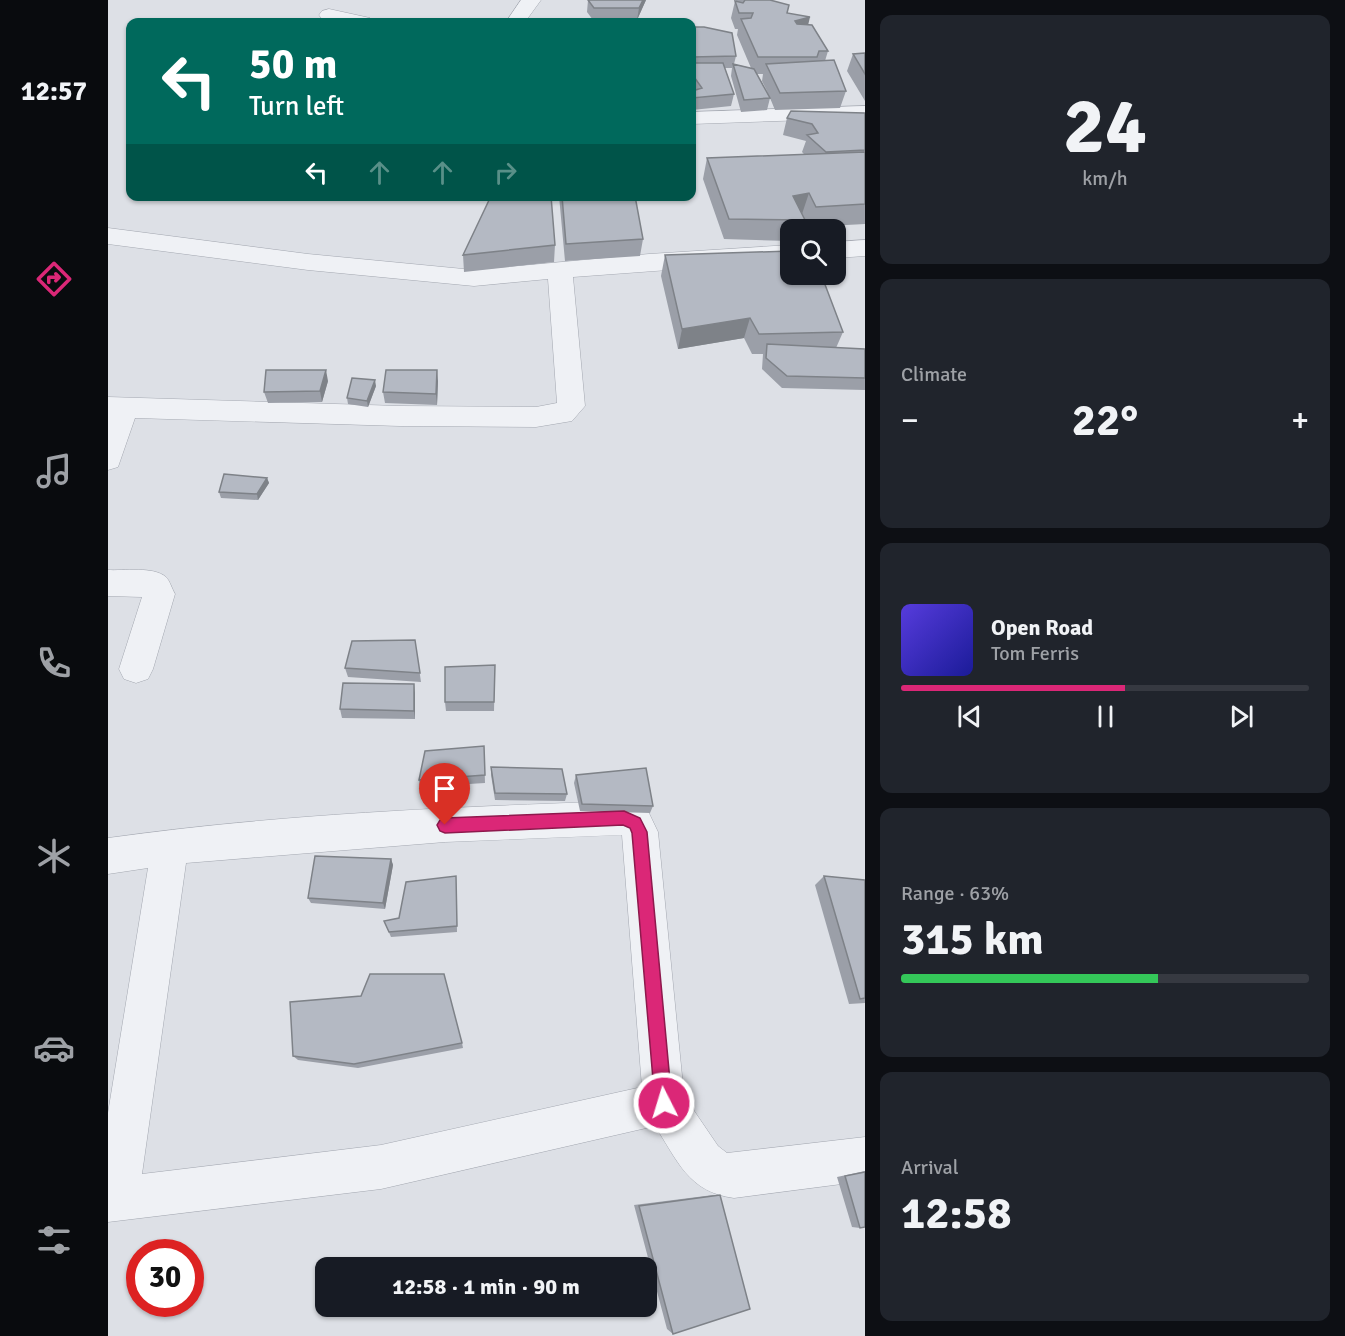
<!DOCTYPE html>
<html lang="en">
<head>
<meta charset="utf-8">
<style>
	body { margin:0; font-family:Signika,sans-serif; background:#20242c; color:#f1f3f6; height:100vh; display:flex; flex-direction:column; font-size:22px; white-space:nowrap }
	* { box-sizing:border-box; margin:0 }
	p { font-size:20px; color:#9ea1a6 }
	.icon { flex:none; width:33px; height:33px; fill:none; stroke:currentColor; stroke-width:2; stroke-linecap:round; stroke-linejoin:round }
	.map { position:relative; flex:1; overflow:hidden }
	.details { display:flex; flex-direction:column; gap:15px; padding:15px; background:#0d0f14; width:480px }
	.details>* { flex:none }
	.banner { position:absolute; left:18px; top:18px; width:570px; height:183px; border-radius:12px; box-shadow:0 2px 4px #0004; background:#00695c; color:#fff; overflow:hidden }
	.tools { position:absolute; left:672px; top:219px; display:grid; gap:12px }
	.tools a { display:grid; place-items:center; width:66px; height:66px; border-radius:12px; background:#171b24; box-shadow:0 2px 4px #0004; font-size:30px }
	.speed { position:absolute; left:18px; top:1239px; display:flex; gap:12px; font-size:30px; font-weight:700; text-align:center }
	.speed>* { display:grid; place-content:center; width:78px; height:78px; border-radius:50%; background:#171b24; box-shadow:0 2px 4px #0004; line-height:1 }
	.speed .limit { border:9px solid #d22; background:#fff; color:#111 }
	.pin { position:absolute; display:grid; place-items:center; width:51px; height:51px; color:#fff; margin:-62px -26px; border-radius:50% 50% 50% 0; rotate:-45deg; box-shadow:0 0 6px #0007 }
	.pin .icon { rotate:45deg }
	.me { position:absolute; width:66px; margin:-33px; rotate:355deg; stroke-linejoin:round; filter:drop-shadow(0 0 4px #0008) }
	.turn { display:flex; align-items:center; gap:21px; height:126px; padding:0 24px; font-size:27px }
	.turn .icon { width:78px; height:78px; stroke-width:2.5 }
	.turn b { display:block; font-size:42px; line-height:51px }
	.lanes { display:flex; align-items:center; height:57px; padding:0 24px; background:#0003; justify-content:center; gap:30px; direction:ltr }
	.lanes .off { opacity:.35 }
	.big { font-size:45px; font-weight:800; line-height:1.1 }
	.details .tile { flex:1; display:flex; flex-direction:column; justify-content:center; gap:9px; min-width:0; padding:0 21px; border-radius:12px; background:#20242c }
	.details .dial { align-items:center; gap:0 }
	.dial b { font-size:78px; line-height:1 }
	.song { display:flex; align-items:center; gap:18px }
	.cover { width:72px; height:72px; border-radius:9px; background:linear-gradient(135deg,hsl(250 70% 55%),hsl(240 70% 35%)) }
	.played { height:6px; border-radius:3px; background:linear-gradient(90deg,#db2777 55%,#363941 55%) }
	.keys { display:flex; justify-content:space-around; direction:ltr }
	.heat { display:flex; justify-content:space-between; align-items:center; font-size:33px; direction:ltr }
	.charge { height:9px; border-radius:4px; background:linear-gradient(90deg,#34c759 63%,#363941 0) }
	.trip { position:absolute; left:207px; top:1257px; width:342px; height:60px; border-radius:12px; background:#171b24; box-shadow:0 2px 4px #0004; font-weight:800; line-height:60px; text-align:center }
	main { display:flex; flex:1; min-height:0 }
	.tabs { display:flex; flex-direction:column; width:108px; justify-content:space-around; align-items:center; background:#090b0e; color:#9ea1a6 }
	.tabs .icon { width:42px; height:42px }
	.tabs .current { color:#db2777 }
	.tabs b { font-size:27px; color:#f1f3f6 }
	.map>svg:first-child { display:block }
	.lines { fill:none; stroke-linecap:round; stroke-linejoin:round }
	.street-casing { stroke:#a3a7b0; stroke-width:1 }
	.street { fill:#eff1f5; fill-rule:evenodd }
	.wall { fill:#9b9fa8; fill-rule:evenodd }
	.shaded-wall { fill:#7e8288 }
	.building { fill:#b4b9c3; stroke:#7e8288; stroke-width:1.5 }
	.route { fill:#db2777; stroke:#8e194d; stroke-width:1.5 }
</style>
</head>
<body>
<main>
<nav class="tabs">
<b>12:57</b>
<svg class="icon current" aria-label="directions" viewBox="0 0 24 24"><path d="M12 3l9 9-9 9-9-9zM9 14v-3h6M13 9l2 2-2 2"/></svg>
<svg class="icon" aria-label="music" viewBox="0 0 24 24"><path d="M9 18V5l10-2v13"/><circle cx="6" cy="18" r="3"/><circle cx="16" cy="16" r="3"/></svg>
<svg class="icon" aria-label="phone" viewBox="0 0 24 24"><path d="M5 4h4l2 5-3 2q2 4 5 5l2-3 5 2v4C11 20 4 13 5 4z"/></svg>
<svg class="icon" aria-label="climate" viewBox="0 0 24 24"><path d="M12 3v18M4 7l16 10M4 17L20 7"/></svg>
<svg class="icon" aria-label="car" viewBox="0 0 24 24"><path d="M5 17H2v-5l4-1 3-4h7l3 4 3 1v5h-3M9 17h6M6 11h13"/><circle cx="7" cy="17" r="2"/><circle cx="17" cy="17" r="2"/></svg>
<svg class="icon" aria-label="filters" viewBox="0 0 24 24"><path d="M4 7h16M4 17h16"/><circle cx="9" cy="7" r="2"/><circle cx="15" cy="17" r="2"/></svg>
</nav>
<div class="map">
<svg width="757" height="1336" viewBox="0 0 757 1336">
	<rect width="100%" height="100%" fill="#dde0e6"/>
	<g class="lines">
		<defs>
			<path id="street" d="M413,0H433L417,22H398Z
				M221,9L262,18L265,22H229L214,19L211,15L214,11Z
				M757,106V118L584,124V112Z
				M0,228L200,254L366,270L541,254L682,245V261L465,277L477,406L464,421L428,427L292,426L27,418L10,467L0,470V397L292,406L428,407L449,403L440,279L366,286L200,270L0,244Z
				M757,240V256L728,258V242Z
				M0,570C16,571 45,566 58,577C62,581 64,589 67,594L45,669L40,679L28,683L16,679L11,669L34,597L0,596Z
				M516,801L540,811L550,832L576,1096L610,1146L619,1153L757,1137V1181L626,1198C580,1192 570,1161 547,1126L273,1189L0,1222V1113L40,868L0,874V838C171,814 344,807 516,801ZM514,835L534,1087L273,1145L34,1174L78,863L337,842Z"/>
		</defs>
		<!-- street casing -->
		<use href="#street" class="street-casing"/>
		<!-- street -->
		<use href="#street" class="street"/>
	</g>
	<!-- wall -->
	<path class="wall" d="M480,0H538L529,20H485L479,12Z
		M628,0H662L679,13L700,25L720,51L717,61L738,91L732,108L667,110L662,98L659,110L633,112L623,76L624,68H617L626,94L623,106L584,110V91H585L584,89V27L628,56L626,64L643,68L629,35L630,29H627L623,18L627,1ZM649,74H655L654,81L660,93Z
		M757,53V101L739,71L745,54Z
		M757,113V224L701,227L697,220L694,230H682V241L616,239L595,179L599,158L697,155L694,152L698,141L675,135L679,118Z
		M584,129L587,149L586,155H584Z
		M451,196H527L535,239L532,256L457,261Z
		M447,245L446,262L356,272L355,255Z
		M557,255L735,332L728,348L757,349V390L674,388L654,369L655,354H644L636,338L570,349L553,276Z
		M220,381L214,402L160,403L156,392Z
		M330,381L329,405L277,403L275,392Z
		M268,386L260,407L240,404L239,398Z
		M159,478L161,483L150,500L113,498L111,492Z
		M307,640L313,682L240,677L237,668Z
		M387,665L386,711H338L337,702Z
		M307,693V719L234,718L232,709Z
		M376,746L377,783L312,787L311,780Z
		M383,767L459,794L457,801L387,800L383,775Z
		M468,775L545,806L542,813L472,811L466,783Z
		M283,859L285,865L277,909L203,903L200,898Z
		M348,876L349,932L283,937L276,921L291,918Z
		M716,876L757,880V1003L741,1004L707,885Z
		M354,1043L355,1048L250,1068L190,1060L185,1056Z
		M757,1171V1227L752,1228L744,1227L729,1177Z
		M605,1195H612L565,1334L559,1329L526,1205Z"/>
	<!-- shaded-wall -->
	<path class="shaded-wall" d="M535,0H538L529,20L531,8Z
		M702,17L698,34L687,21Z
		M701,193L694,214L685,196Z
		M642,318L636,338L570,349L574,329Z
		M218,370L220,381L214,402L212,391Z
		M329,370L330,381L329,405L328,394Z
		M267,380L268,386L260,407L259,401Z
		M159,478L161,483L150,500L149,494Z
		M306,684L307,693V719L306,711Z
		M283,859L285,865L277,909L275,903Z"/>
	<!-- building -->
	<path class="building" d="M480,0H535L531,8H486Z
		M637,0H662L681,5L679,13L702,17L687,21L689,24L704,25L720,51H711L709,57H650L633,19L643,18L645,13H631L627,1L635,3Z
		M584,27H596L624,33L628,56L584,57Z
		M757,53V74L745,54Z
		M726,60L738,91L672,93L658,64Z
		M584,63H615L626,94L584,98V91L594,88L584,74Z
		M625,64L646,69L662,98L636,100Z
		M683,111L757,113V150L718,152L699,135L710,133L704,124L679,118Z
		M584,129H586L587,149H584Z
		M757,152V204L708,207L701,193L685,196L697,220L621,219L599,158Z
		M383,196H443L447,245L355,255Z
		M454,196H527L535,239L458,244Z
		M682,251V274H713L735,332L651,334L642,318L574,329L557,255Z
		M659,344L757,349V378L679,376L658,358Z
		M158,370H218L212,391L156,392Z
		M278,370H329L328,394L275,392Z
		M244,378L267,380L259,401L239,398Z
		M116,474L159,478L149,494L111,492Z
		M307,640L312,673L237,668L244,641Z
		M387,665L386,702H337V667Z
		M235,683L306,684V711L232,709Z
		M376,746L377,775L311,780L317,751Z
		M383,767L454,769L459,794L387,793Z
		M538,768L545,806L474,804L468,775Z
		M207,856L283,859L275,903L200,898Z
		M348,876L349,926L281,932L276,921L291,918L298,882Z
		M716,876L757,880V998L752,999Z
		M262,974H336L354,1043L246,1064L185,1056L182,1002L253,996Z
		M757,1172V1227L752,1228L737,1176Z
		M612,1195L642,1309L565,1334L531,1206Z"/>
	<!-- route -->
	<path class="route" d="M516,811L532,818L539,832L564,1103L562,1109L556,1112L550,1109L547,1103L524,833L522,828L515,825L337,833L332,831L329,825L332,820L337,818Z"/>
</svg>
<div class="tools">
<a><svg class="icon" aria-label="search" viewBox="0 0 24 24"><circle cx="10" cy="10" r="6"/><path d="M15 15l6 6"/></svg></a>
</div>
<div class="speed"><div class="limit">30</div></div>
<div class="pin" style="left:337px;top:825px;background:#d93025"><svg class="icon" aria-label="arrive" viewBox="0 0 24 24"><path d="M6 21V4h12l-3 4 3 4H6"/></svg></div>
<svg class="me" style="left:556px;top:1103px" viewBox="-20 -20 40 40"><circle r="17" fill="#db2777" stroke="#fff" stroke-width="3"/><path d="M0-11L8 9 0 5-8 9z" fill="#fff"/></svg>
<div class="trip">12:58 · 1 min · 90 m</div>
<div class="banner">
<div class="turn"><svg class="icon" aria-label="left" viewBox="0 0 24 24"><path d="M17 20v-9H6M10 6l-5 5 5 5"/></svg><div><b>50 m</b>Turn left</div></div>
<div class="lanes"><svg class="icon" aria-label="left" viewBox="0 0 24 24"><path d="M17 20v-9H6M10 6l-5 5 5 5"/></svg><svg class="icon off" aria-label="ahead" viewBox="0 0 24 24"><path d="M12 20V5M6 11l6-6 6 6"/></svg><svg class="icon off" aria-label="ahead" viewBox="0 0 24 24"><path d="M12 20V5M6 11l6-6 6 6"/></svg><svg class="icon off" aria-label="right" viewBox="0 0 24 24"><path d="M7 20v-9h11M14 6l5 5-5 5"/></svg></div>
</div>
</div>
<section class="details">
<div class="tile dial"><b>24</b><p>km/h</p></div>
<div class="tile"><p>Climate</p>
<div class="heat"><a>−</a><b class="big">22°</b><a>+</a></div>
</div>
<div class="tile">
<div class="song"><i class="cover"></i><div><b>Open Road</b><p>Tom Ferris</p></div></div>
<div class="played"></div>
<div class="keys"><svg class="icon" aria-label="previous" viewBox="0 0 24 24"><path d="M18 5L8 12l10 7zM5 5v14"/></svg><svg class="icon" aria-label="pause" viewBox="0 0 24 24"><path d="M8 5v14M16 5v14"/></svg><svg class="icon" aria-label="next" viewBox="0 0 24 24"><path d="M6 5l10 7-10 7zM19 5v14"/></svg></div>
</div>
<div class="tile"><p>Range · 63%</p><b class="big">315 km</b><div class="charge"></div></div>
<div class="tile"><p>Arrival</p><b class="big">12:58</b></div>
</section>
</main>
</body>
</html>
